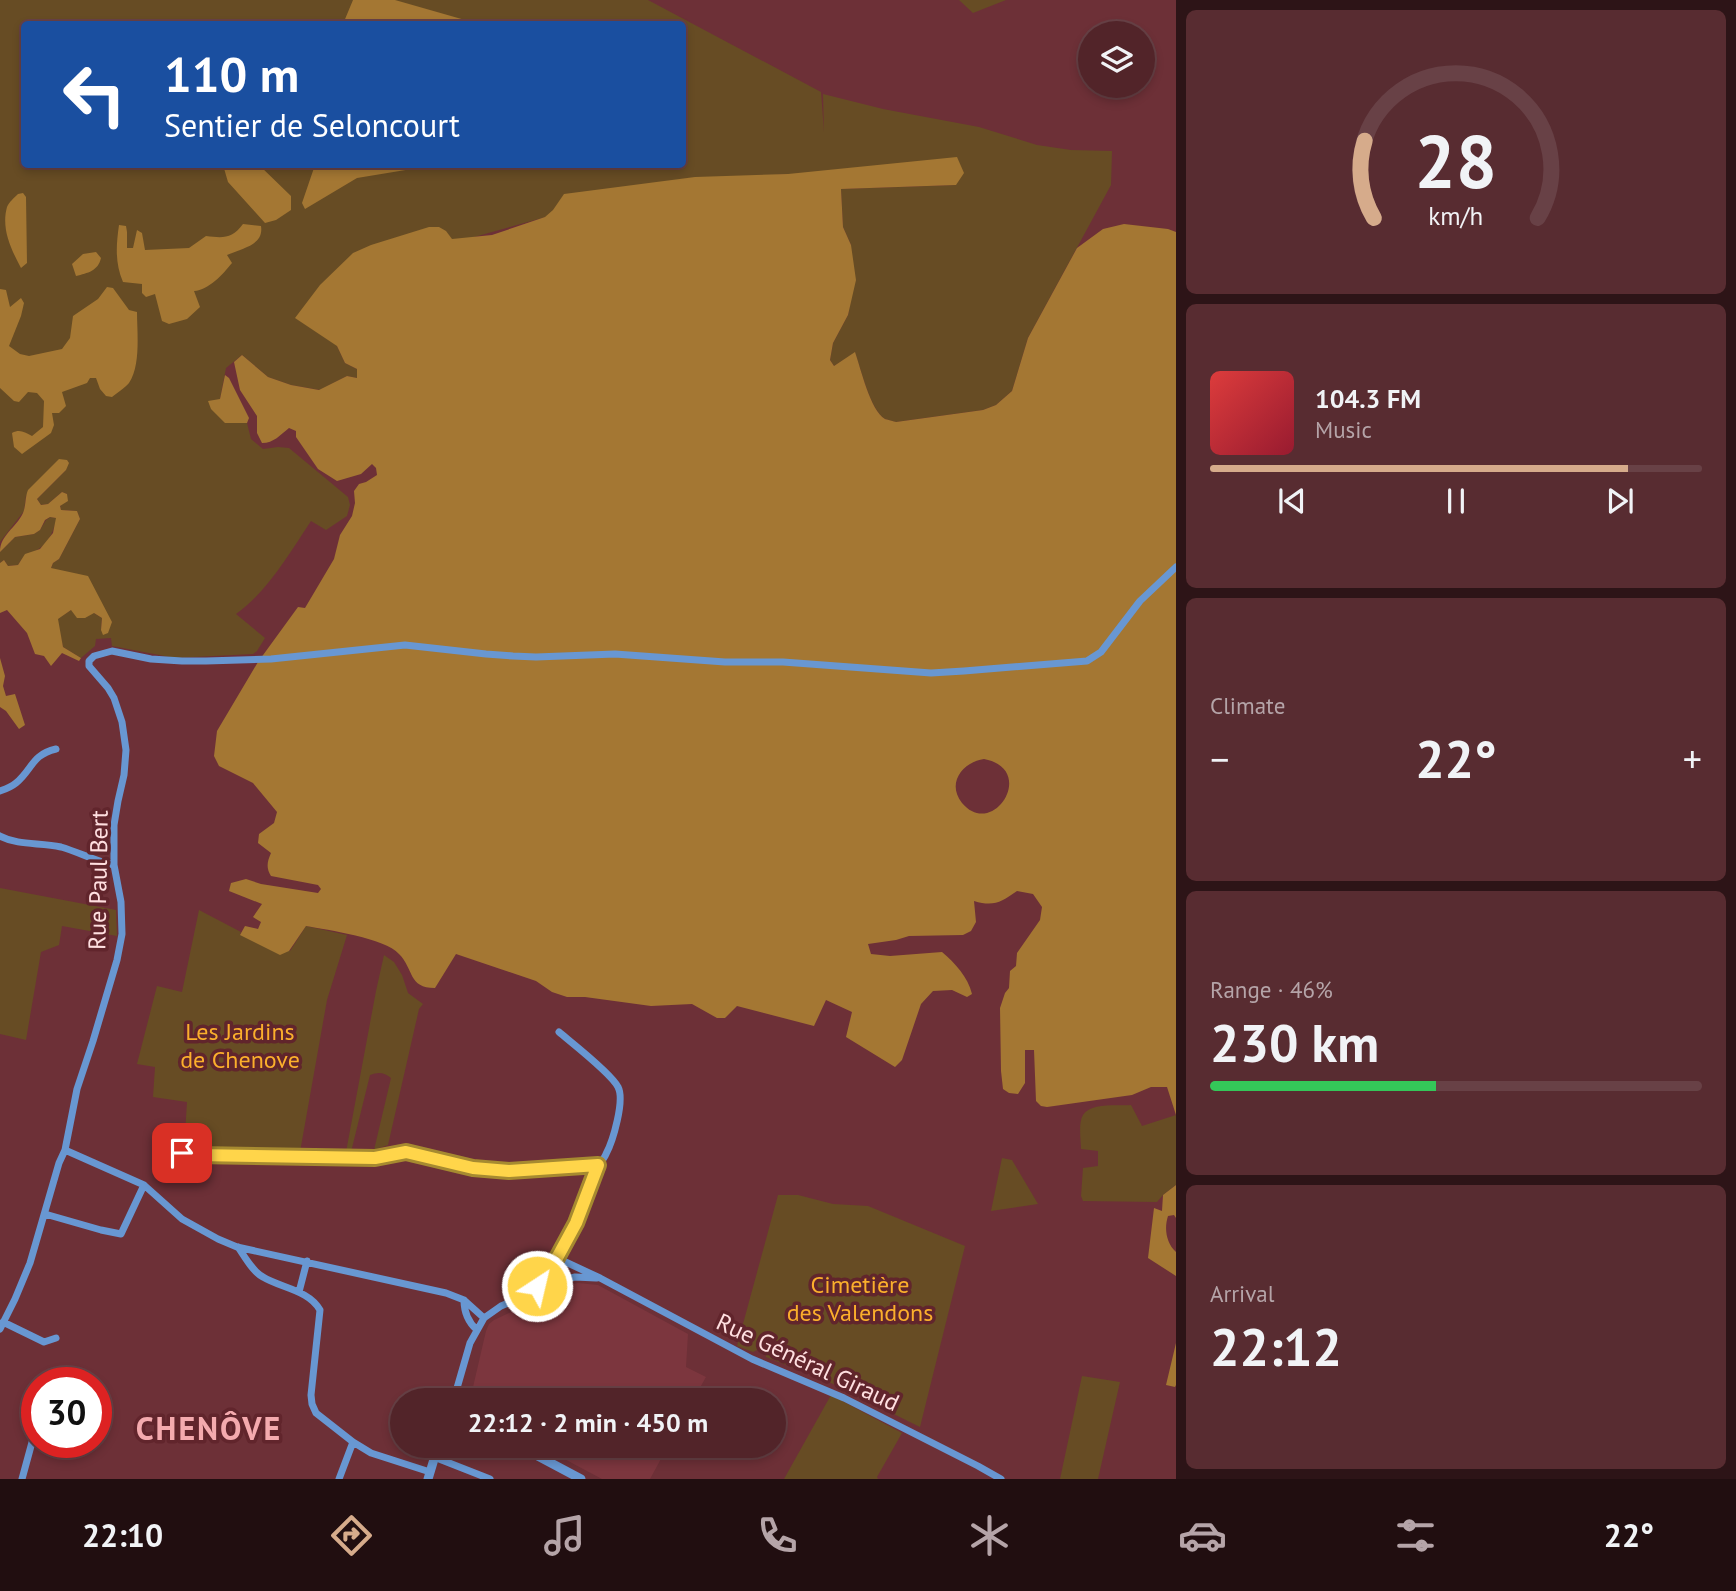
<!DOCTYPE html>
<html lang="en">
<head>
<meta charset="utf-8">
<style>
	body { margin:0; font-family:"PT Sans",sans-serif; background:#582c31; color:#f1f3f6; height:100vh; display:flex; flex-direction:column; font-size:26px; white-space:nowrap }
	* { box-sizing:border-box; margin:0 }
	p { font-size:23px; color:#b5a4a8 }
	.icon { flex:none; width:38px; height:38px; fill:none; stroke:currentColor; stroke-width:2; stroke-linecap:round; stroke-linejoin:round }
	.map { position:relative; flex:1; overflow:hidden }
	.details { display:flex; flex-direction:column; gap:10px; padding:10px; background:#2d1417; width:560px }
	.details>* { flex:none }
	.guide { position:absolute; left:21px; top:21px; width:665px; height:147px; border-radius:7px; box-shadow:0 4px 10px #0003,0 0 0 2px #684146; background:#1a4fa0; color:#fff; overflow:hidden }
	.fabs { position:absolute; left:1078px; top:21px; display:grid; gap:14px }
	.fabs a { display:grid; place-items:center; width:77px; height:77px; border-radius:50%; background:#522429; box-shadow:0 4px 10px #0003,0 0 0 2px #684146; font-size:35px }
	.speed { position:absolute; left:21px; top:1367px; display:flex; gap:14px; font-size:35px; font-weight:700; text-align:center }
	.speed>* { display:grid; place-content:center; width:91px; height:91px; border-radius:50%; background:#522429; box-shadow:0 4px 10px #0003,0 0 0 2px #684146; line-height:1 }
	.speed .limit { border:10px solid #d22; background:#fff; color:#111 }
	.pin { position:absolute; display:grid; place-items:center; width:60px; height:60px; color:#fff; margin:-30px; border-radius:14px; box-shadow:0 4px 10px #0006 }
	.me { position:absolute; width:77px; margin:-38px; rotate:35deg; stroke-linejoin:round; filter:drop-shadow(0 0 5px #0008) }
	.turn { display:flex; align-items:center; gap:24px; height:147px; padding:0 28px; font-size:32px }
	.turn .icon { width:91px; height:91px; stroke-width:2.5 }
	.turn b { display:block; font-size:49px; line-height:60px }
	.big { font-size:52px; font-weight:800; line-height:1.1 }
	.details .card { flex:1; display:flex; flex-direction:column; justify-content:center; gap:10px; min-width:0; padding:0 24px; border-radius:10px; background:#582c31 }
	.details .dial { align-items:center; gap:0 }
	.dial svg { height:182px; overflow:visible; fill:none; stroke:#684146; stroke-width:7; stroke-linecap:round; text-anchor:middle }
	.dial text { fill:#f1f3f6; stroke:none }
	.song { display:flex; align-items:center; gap:21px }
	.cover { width:84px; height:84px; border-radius:10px; background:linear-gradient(135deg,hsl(0 70% 55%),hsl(350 70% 35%)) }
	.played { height:7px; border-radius:4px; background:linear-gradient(90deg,#d6ab8b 85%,#684146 85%) }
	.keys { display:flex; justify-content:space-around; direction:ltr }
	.heat { display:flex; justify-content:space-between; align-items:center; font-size:38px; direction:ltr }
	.charge { height:10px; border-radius:5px; background:linear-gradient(90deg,#34c759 46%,#684146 0) }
	.trip { position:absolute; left:390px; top:1388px; width:396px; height:70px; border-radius:35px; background:#522429; box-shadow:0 4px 10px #0003,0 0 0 2px #684146; font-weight:800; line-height:70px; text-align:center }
	.tab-bar { display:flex; height:112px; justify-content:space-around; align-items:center; background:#210e10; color:#b5a4a8 }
	.tab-bar .icon { width:49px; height:49px }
	.tab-bar .on { color:#d6ab8b }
	.tab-bar b { font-size:32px; color:#f1f3f6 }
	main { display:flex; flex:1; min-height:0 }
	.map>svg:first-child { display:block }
	.built { fill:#7c363e }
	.green { fill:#674c24; fill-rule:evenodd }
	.forest { fill:#a47733; fill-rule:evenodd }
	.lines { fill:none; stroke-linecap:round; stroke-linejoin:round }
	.minor { stroke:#6897d2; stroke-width:7 }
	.tertiary { stroke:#6897d2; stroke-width:9 }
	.route-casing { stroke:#a68a30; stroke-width:18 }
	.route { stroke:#ffd54a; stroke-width:12 }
	.labels { text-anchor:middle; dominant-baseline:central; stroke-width:7; stroke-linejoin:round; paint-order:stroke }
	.street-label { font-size:24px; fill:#ffdfe0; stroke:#61252c }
	.park-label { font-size:24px; fill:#fbaf2c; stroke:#61252c }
	.district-label { font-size:32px; font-weight:bold; letter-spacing:2px; fill:#f4aaae; stroke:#61252c }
</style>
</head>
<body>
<main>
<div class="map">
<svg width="1176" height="1479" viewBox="0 0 1176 1479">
	<rect width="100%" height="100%" fill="#6d3037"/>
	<!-- built -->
	<path class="built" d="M578,1283L598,1285L688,1334L686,1367L706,1377L693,1400H470L486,1331L489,1324L494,1320L569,1285Z
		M540,1446H668L650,1479H602Z"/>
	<!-- green -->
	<path class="green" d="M0,0H648L821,92L824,132L823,94L883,109L979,127L1037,145L1071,150L1112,151L1111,185L1028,338L1012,391L996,405L983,410L896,422C894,422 886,419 885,419C870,410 861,369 855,353L834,366L830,360L833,343L848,315L851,299V245L843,227L841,189L956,185L788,174L661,185L467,239L337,346L345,363L357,369V378L347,376L320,390L291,385L268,377L242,355L226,368L220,399L225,423H247L251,439L263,449L278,447L289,448L348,497L350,505L347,516L326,530L311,521C289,554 268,591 236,614L265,638L257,651L253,654L175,658L112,646L111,638L96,639L95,646L81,658L63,647L57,619L71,610L94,613L102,618L101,630L112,622L51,568L53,563L59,559L80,519L77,511L61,510L60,507L67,494L62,492L48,504L41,505L37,499L66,470L26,496L24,511L0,542ZM24,24H682V164H24Z
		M959,0H1006L973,13Z
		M50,517L57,518C54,529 50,541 40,548C28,557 29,548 18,565L8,566L4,560L0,563V552L15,537L34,534L40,530L46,520Z
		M0,888L116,910L117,936L62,926L59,945L41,952L26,1040L0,1034Z
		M199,910L241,932L240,934L290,951L306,926L347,935L327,1000L300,1152L184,1151L187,1102L153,1097L155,1067L137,1064L157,986L182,992Z
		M384,955L394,962L402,975L408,993L423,1004L419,1009L388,1145L374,1150L391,1078C384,1072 378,1072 370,1075L351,1152H346L376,991Z
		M1131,1105L1142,1126L1176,1115V1185L1163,1195L1157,1202L1083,1201L1081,1196L1083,1168L1098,1166V1151L1081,1149C1081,1140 1078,1123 1083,1115C1091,1102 1118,1106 1131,1105Z
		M1002,1158L1012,1160L1038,1204L991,1211Z
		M778,1195H798L833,1204L868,1206L965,1246L920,1427L827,1381L810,1375L811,1373L800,1368L799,1370L766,1357L765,1353L757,1350L753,1352L737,1346Z
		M1082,1376L1120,1382L1098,1479H1060Z
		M831,1395L902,1433L877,1477L878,1479H784Z"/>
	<!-- forest -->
	<path class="forest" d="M353,0H395L479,24H343Z
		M957,157L964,173L956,185L841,189L843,227L851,245L856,280L848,315L833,343L830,360L834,366L855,352C861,369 870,410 885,419C886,419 895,422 896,422L983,410L996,405L1012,391L1028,338L1077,248L1103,229L1124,224L1168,229L1176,232V1115L1167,1087H1151L1132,1095L1047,1107L1041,1106L1036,1101L1034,1050H1025V1083L1018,1094L1009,1093L1003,1089L1001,1071L1000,1008L1005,993L1009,988L1010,971L1016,966L1017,953L1040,920L1042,907L1033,894L1017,891C1001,902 994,907 974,901L976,922L971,931L963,935L909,936L896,940L868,944L871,954L890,956L942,952C955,963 968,977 972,994L967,997L952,990L933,991L921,1004L902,1060L895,1067L846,1037L852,1012L826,1000L814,1026L737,1006L725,1018H717L692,1004L651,1006L585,997H567L552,992L536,981L456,954L435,988C408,988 414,969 399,954C385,938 328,930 306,926L289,951L280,955L240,935L245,926L258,929L261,922L253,917L262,904L229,891L231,883L246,879L261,884L318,893L321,889L318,885L271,876C266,868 267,862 271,853L258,843L259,834L274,823L277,812L253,783L219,766L214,756L217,731L258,662L298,607L305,608L334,559L340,535L352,516L355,503L354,491L359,484L366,482L377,475L376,468L372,464L361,474L337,481L318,469L296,437V431L289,428C280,435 274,443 262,443L257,433V416L240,390L234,362L242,355L268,377L291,385L319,390L347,376L357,378V369L345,363L337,346L295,318L320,285L353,253L371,245L429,227H439L446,231L452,239L492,235L545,217L553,210L564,194L695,177L788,174ZM984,759C1038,769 993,840 962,803C946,783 963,762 984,759Z
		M223,165H259L291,196V210L276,220L265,223L228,182Z
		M315,165V164L436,165L357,178L305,209L302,203Z
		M23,193L26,197L27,263L21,268C11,249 1,229 7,207C9,202 14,198 18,194Z
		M243,224L261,226C264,245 243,248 227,255L232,263C223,274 209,290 194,291L200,307L187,319L169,324L162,321L155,294L146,297L142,293V284L123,282C115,263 116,246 119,225L126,226L127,232V248H133L137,230L142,233L145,250L189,248L206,236C223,238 232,239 243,224Z
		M96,252L101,258C98,271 88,273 76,276L72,264L83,254Z
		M107,287L113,288L129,310L137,312C137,332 141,365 129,383C125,388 118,392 112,397L106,396L100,389L96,378H90L87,383L62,392L66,406L59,413H52L54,425L51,433L22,454L14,447L12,433C20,429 24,432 32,436L43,427L44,401L37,393L28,392L19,402L14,401L0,388V289L6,290L10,307L21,298L24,303L21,316L9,346L20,354L29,356L62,349L70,338L73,316L98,299Z
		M225,375L229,378L249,418L247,423H225L211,409L208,401L220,399Z
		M59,459L67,460L69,463L66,470L37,499L41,505L48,504L62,492L67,494L68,501L60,506L61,510L77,511L80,519L59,559L53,563L51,568L88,576L112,622L108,633L103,635L101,630L102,618L94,613L85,618H77L71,610L58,619L63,647L81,658L79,661L62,653L51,666L44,656L35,654L27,633L7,610L0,613V563L4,560L8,566L18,565L25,554L40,549L53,533L56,518L50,517L45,520L40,530L34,534L15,537L0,552C0,535 16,528 23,513C26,506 25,497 28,490Z
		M0,658L5,676L3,686L6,696L15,694L25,725L19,729L6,711L0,707Z
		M1176,1185V1218L1174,1215L1168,1216C1164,1228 1166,1243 1176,1252V1276L1148,1258L1154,1208L1162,1211L1163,1195Z
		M1176,1343V1385L1175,1387L1166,1385Z"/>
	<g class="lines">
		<!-- minor -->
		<path class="minor" d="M0,791C6,789 11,787 16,783C33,769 31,755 56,749
			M0,836C19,846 40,842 61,847C79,852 96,862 114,865
			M65,1150L144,1185L182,1219L218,1239L237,1247L446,1293L464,1300L484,1318
			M182,1153L196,1155L375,1158L406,1152L473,1168L509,1171L598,1165
			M45,1214L101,1230L121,1234L144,1185
			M238,1247C245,1257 253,1272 263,1277C281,1288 309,1290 320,1310L311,1395L312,1404L316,1413L353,1442L371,1453L430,1472
			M557,1258L600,1278L752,1359L844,1398L978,1466L1001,1479
			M537,1286C551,1266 566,1245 577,1223C585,1205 589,1185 597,1168C600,1163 604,1159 606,1154C613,1141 625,1100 618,1087C612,1074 572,1043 559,1032
			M299,1292L307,1261
			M464,1300C464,1312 468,1322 477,1330
			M3,1322L44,1342L56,1338
			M0,1329L15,1299L30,1263L59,1163L65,1150L77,1089L93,1041L117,960L122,934L121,902L114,865V825L118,801L124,775L126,750L122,722L114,698L108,688L89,666V661L94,656L112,651L151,659L182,661H206L271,659L405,645L486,654L513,656L536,657L615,654L725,662H783L931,673L964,671L1087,661L1101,652L1140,601L1176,567
			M455,1400V1395L470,1343L484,1318L501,1306L520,1298L537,1286L575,1277L596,1278
			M434,1457L490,1479
			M22,1479L37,1424
			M339,1479L353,1442"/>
		<!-- tertiary -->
		<path class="tertiary" d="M519,1446L581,1479
			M428,1479L438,1446"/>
	</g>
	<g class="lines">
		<defs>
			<path id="route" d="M182,1153L196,1155L375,1158L406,1152L473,1168L509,1171L598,1165L576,1223L557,1258L537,1286"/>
		</defs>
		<!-- route casing -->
		<use href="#route" class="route-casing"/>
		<!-- route -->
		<use href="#route" class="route"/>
	</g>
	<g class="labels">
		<!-- street labels -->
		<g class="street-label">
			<text transform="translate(98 880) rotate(-89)">Rue Paul Bert</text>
			<text transform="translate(808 1362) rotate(25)">Rue Général Giraud</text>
		</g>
		<!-- park labels -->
		<g class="park-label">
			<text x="240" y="1031">Les Jardins<tspan x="240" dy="28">de Chenove</tspan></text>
			<text x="860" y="1284">Cimetière<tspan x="860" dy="28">des Valendons</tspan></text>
		</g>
		<!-- district labels -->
		<g class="district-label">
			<text x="209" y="1428">CHENÔVE</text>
		</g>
	</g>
</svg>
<div class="fabs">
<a><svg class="icon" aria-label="layers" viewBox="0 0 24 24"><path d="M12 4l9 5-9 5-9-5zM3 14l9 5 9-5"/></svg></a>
</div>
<div class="speed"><div class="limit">30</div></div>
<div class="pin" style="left:182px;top:1153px;background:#d93025"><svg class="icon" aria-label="arrive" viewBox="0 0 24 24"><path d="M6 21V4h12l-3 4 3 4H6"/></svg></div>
<svg class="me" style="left:537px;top:1286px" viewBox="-20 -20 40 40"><circle r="17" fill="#ffd54a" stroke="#fff" stroke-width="3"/><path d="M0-11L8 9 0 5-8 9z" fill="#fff"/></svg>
<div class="trip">22:12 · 2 min · 450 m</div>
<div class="guide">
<div class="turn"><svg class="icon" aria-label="left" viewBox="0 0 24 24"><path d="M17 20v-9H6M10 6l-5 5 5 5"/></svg><div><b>110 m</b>Sentier de Seloncourt</div></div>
</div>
</div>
<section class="details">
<div class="card dial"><svg viewBox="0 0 100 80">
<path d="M14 69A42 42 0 1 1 86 69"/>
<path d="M14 69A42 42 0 0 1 10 35" stroke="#d6ab8b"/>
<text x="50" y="56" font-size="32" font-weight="700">28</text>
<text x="50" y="72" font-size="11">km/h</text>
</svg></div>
<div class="card">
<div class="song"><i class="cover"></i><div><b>104.3 FM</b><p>Music</p></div></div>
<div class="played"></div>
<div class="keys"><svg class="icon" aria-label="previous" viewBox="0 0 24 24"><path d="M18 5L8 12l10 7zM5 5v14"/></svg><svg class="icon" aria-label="pause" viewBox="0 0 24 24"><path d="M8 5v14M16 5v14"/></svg><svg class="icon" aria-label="next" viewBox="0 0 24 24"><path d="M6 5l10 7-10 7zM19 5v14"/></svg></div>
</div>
<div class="card"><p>Climate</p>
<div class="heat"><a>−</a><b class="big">22°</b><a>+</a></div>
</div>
<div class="card"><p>Range · 46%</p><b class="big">230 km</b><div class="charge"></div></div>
<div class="card"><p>Arrival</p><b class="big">22:12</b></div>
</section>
</main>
<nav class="tab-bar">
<b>22:10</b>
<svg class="icon on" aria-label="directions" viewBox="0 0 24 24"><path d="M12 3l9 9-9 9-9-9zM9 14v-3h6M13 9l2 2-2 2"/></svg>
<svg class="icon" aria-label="music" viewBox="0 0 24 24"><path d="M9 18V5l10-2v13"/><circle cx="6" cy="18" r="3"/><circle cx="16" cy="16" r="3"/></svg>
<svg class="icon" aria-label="phone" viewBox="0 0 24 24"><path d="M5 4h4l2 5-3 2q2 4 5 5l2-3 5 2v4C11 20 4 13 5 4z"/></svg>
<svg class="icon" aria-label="climate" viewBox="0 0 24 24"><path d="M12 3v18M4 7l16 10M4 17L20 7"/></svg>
<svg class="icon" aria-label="car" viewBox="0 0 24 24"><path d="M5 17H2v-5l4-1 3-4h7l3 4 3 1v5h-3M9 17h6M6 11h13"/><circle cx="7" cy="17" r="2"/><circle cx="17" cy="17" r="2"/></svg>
<svg class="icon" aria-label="filters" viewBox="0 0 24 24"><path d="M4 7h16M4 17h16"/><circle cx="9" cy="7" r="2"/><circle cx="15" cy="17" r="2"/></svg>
<b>22°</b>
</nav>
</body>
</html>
